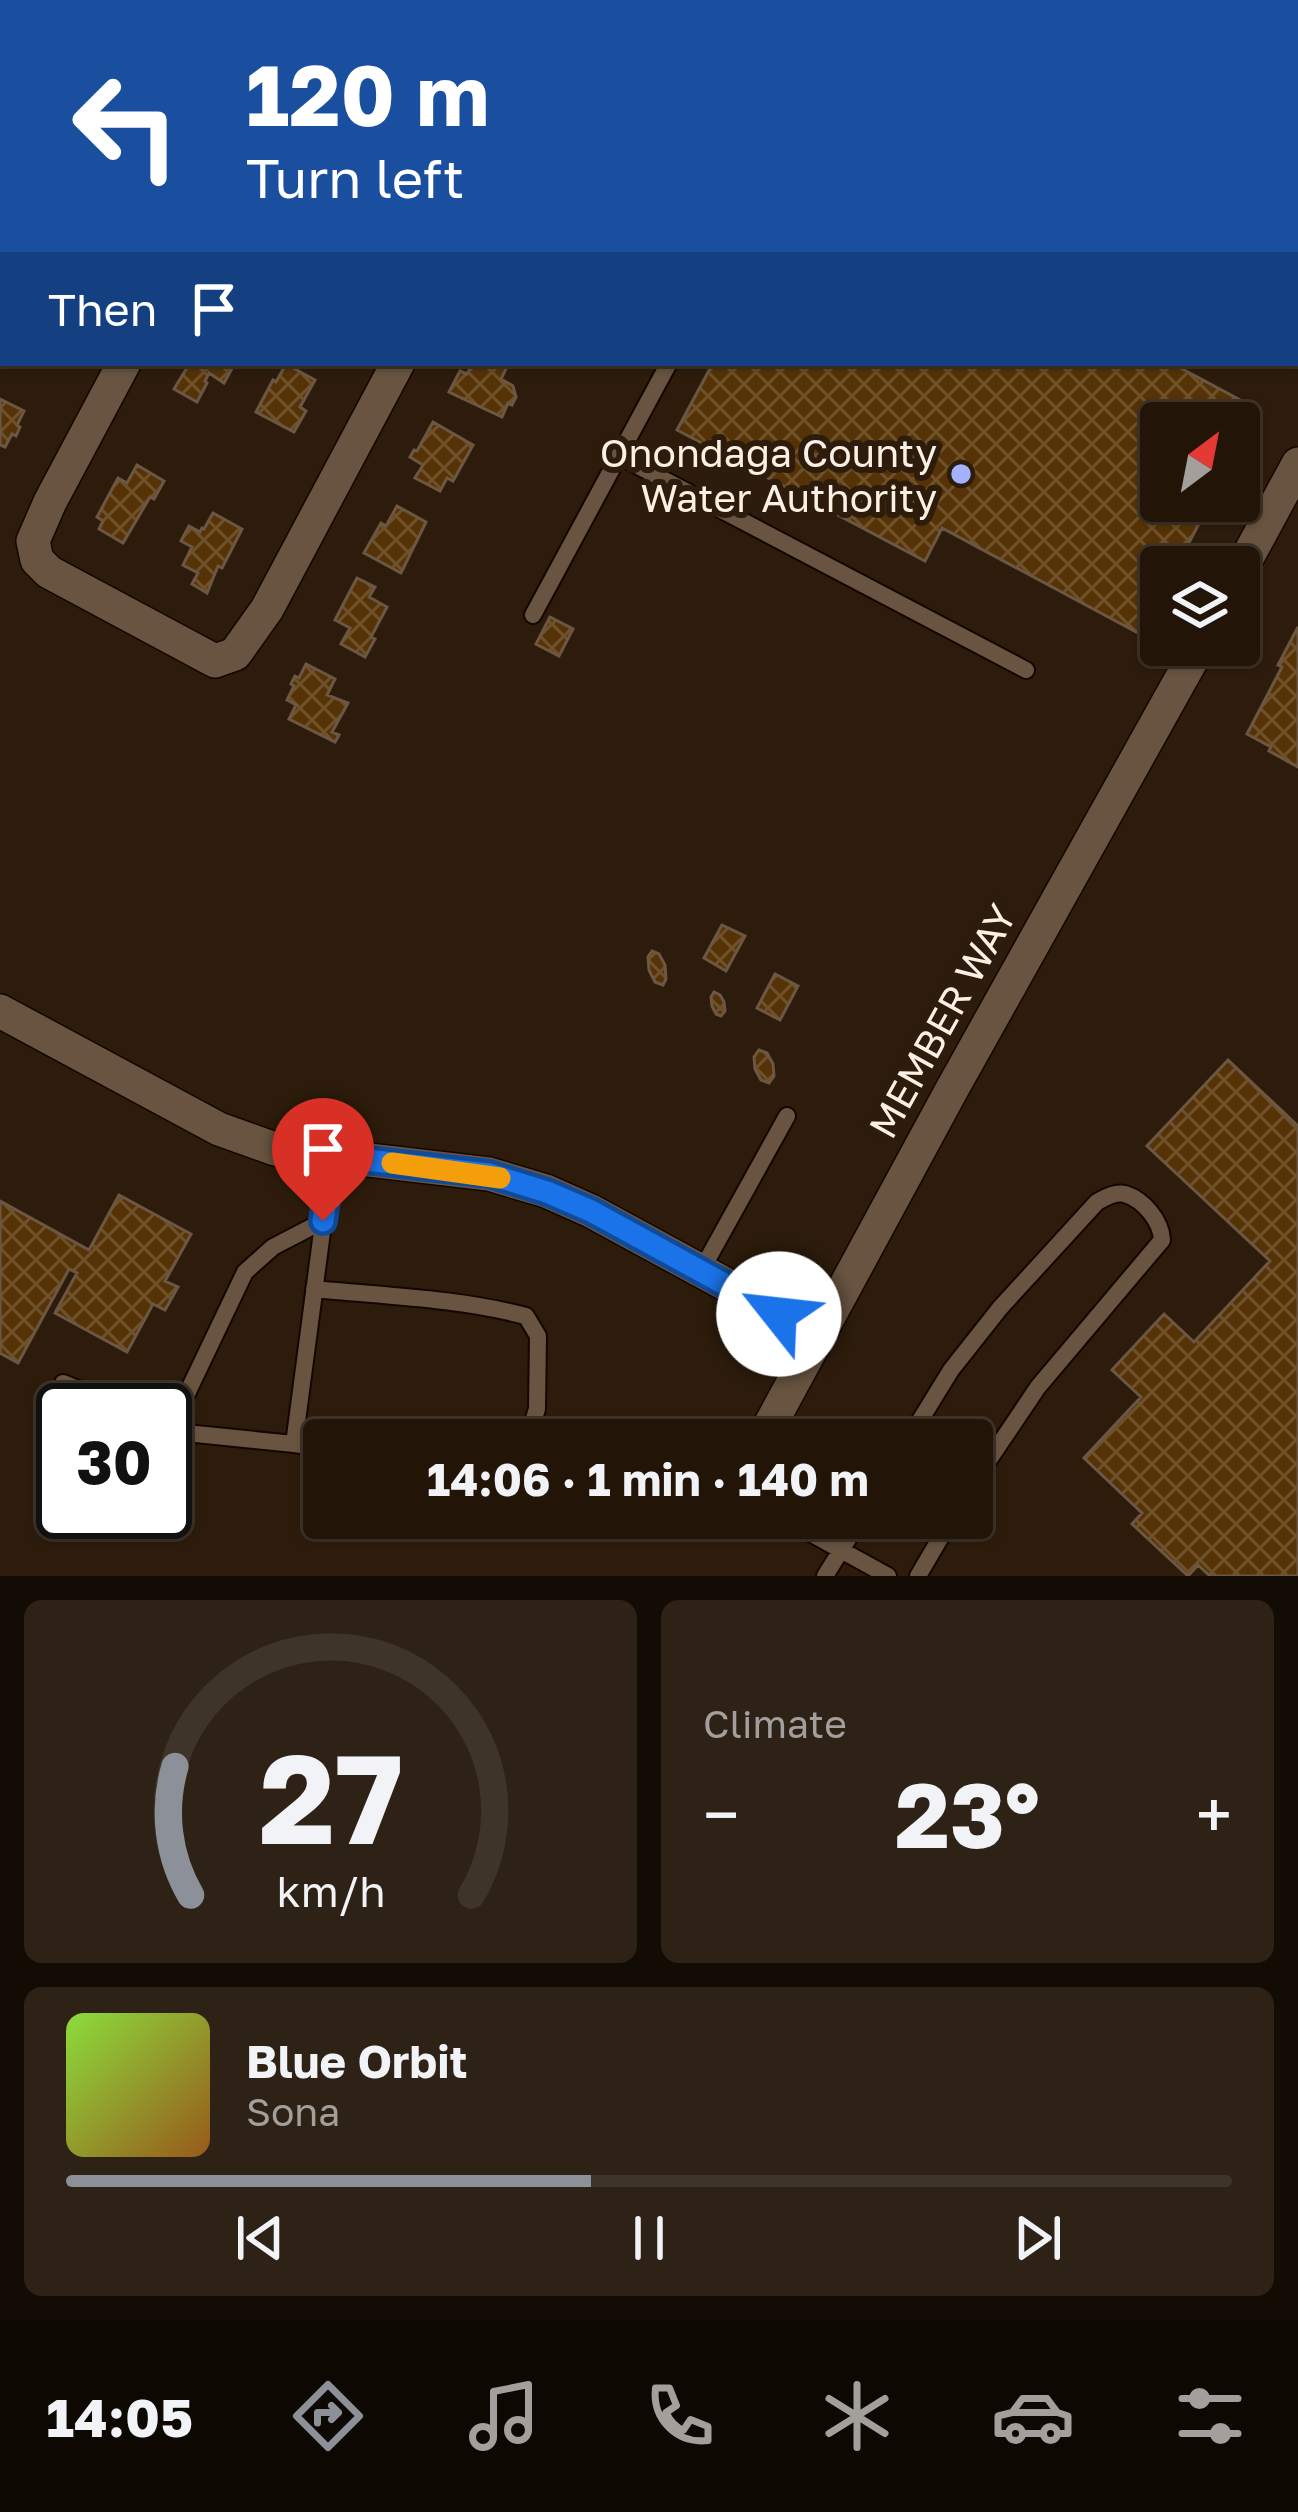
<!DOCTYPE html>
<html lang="en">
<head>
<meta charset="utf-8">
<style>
	body { margin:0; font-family:"Golos Text",sans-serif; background:#2e2216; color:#f1f3f6; height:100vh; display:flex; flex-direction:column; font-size:45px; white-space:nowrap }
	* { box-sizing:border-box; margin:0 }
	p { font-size:39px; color:#a29f9c }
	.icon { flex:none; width:66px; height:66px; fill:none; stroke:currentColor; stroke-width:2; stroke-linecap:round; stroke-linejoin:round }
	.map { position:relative; height:1576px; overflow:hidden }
	.details { display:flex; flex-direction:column; gap:24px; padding:24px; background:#130c04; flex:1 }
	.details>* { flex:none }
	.hud { position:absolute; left:0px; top:0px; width:1299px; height:366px; box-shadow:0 3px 9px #0004,0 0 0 3px #3f3429; background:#1a4fa0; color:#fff; overflow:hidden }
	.needle { width:78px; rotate:32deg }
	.tools { position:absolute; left:1140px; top:402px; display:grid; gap:24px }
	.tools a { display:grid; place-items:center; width:120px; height:120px; border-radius:12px; background:#221508; box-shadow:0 3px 9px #0004,0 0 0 3px #3f3429; font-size:60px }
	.speed { position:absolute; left:36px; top:1383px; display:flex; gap:24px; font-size:60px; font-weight:700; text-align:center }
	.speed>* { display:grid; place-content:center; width:156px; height:156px; border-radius:50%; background:#221508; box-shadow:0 3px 9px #0004,0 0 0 3px #3f3429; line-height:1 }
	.speed .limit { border:6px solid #111; border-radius:18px; background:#fff; color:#111 }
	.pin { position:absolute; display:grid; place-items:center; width:102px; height:102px; color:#fff; margin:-123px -51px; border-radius:50% 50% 50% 0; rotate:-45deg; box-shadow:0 0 12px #0007 }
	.pin .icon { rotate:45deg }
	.me { position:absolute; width:132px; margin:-66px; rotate:299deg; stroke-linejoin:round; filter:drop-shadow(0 0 9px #0008) }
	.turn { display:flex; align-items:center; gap:42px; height:252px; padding:0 48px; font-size:54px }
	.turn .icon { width:156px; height:156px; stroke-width:2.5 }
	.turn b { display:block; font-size:84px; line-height:102px }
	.then { display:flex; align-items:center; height:114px; padding:0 48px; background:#0003; gap:24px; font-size:45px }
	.big { font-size:90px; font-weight:700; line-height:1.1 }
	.details .tile { flex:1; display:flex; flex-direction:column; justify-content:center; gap:18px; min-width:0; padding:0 42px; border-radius:18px; background:#2e2216 }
	.details .dial { align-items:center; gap:0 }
	.dial svg { height:312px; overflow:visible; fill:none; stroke:#3f3429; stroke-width:7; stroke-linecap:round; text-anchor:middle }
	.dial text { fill:#f1f3f6; stroke:none }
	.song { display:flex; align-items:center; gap:36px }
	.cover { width:144px; height:144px; border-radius:18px; background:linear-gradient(135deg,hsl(90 70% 55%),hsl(30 70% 35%)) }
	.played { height:12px; border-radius:6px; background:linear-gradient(90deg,#8c9099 45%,#3f3429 45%) }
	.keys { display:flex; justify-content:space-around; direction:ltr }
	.heat { display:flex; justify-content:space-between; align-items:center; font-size:66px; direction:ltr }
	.details .tiles { flex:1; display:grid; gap:24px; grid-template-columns:1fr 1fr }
	.tile:last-child { grid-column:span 2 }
	.trip { position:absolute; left:303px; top:1419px; width:690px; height:120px; border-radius:12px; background:#221508; box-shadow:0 3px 9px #0004,0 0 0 3px #3f3429; font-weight:700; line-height:120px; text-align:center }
	.menu { display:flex; height:192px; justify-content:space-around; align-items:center; background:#0e0803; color:#a29f9c }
	.menu .icon { width:84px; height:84px }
	.menu .active { color:#8c9099 }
	.menu b { font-size:54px; color:#f1f3f6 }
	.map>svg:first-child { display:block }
	.building { fill:url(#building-cross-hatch); stroke:#6b5744; stroke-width:3 }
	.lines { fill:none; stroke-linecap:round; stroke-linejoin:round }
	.lane-casing { stroke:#140600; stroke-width:20 }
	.street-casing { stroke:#140600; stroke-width:36 }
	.lane { stroke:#685441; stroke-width:16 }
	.street { stroke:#685441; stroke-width:33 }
	.route-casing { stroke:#114b97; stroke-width:30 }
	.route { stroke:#1a73e8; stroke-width:21 }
	.slow { stroke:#f59e0b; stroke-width:21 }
	.poi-dot { fill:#a4b1fc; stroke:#2d1c0b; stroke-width:4.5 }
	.labels { text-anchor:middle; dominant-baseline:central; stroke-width:12; stroke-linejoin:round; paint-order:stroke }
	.poi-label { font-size:39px; fill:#fcf0e5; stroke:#2d1c0b; text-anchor:end }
	.street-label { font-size:39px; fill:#fcf0e5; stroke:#2d1c0b }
</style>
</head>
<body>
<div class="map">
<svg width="1298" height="1576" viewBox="0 0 1298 1576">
	<defs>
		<pattern id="building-cross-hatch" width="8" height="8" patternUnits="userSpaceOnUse" patternTransform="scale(3)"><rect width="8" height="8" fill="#563306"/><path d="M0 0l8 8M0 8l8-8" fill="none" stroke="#6f512a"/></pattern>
	</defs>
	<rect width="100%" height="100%" fill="#2d1c0b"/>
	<!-- building -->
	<path class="building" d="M190,363H235L224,383L209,373L205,381L207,383L197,402L174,389Z
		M473,363H509L501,379L513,386L516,397L512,405L508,403L502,417L449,392L460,371L467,374Z
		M713,363H1171L1259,410L1239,447V423H1161V501H1211L1176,567H1161V594L1140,634L942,528L925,561L677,430Z
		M286,364L315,380L300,407L306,411L294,432L256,412L273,380L276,382Z
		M0,399L24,411L17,425L20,427L16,436L12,434L5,447L0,445Z
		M433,422L473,445L453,481L447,478L440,491L415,478L423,465L410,457L414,450L417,451Z
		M137,465L164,481L154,499L150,497L123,543L99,529L103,521L97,517L118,478L127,483Z
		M397,506L426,522L401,573L364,553L381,523L386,526Z
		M213,513L242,529L222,568L218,566L207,593L192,584L198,573L183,565L192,547L181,541L189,526L200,532L202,528L204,529Z
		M357,578L375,587L369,597L387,607L371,637L375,639L365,657L341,644L350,628L335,620Z
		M550,617L573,629L559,656L536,644Z
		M1298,627V767L1269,751L1271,747L1247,734L1282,667L1278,665Z
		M306,664L335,679L327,695L348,703L332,732L339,735L335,742L289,719L296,705L287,700L294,686L291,684L295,676L299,678Z
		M722,925L745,936L726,971L704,958Z
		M652,951L659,954L665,965L666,979L663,985L655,982L649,970L648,957Z
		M775,974L798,986L780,1020L757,1008Z
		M714,992L720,995L724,1002L725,1011L721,1016L716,1014L712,1006L711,997Z
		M759,1050L767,1053L773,1064L774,1076L769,1083L761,1080L755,1069L754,1057Z
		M1228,1060L1298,1126V1576H1210L1198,1565L1188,1576L1132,1524L1142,1513L1084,1458L1141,1397L1112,1370L1164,1314L1194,1342L1270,1261L1147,1146Z
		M119,1195L191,1234L165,1281L178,1287L165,1310L153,1304L127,1352L55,1313L77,1273L69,1269L18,1363L0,1353V1201L89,1250Z"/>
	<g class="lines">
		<defs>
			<path id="lane" d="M957,0L963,3
				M862,3L864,0
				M619,456L1026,670
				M533,615L669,363
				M701,1271L787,1116
				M314,1289C384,1296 457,1298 526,1316L538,1336L537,1409L527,1440
				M63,1383L129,1410
				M165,1424L186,1433L294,1444
				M171,1427L245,1272L273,1247L323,1221
				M908,1440L951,1370L1000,1308L1097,1202C1106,1197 1115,1192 1125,1194C1144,1200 1161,1221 1162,1240L1038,1387L972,1485
				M324,1448L294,1444L332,1156
				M783,1518L888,1576
				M825,1576L861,1518
				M918,1576L952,1518"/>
			<path id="street" d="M1266,0L1271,3
				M316,3L317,0
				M587,3L588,0
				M1296,16L1298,17
				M124,363L50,502L33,541L37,560L49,572L215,661L235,654L267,609L398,363
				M1239,573L1298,464
				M0,1011L219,1129L275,1149L489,1174L546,1191L591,1211L819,1335
				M762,1440L951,1091L1200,645"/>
		</defs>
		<!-- lane casing -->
		<use href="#lane" class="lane-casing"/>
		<!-- street casing -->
		<use href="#street" class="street-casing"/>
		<!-- lane -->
		<use href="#lane" class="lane"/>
		<!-- street -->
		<use href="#street" class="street"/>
	</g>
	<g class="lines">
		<defs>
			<path id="route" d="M323,1221L332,1156L489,1174L547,1192L591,1211L779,1314"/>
		</defs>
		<!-- route casing -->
		<use href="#route" class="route-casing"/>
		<!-- route -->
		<use href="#route" class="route"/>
		<!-- slow -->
		<path class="slow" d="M392,1163L500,1178"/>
	</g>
	<!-- markers -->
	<circle class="poi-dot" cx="961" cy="474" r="12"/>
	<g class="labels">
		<!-- poi labels -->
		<g class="poi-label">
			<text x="937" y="452">Onondaga County<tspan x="937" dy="45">Water Authority</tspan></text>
		</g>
		<!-- street labels -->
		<g class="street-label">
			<text transform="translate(942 1021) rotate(-61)">MEMBER WAY</text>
		</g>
	</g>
</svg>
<div class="tools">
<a><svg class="needle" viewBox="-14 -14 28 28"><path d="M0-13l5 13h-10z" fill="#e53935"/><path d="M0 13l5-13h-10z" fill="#a29f9c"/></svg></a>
<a><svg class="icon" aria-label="layers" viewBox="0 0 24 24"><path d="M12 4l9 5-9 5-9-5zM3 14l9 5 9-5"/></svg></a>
</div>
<div class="speed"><div class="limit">30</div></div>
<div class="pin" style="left:323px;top:1221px;background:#d93025"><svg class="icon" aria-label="arrive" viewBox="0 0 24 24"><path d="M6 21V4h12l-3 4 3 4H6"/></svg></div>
<svg class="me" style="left:779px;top:1314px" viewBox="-20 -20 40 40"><circle r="19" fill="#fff"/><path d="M0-13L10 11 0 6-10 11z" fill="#1a73e8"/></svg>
<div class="trip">14:06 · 1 min · 140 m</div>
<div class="hud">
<div class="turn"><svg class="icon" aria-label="left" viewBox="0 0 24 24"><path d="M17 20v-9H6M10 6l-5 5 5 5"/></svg><div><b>120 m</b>Turn left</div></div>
<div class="then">Then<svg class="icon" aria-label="arrive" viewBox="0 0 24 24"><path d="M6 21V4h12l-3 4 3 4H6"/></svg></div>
</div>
</div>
<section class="details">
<div class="tiles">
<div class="tile dial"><svg viewBox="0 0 100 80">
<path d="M14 69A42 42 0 1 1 86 69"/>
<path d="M14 69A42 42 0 0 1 10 36" stroke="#8c9099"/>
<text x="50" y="56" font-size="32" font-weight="700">27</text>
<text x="50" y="72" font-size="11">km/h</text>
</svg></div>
<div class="tile"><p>Climate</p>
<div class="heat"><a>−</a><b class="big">23°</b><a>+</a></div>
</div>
<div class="tile">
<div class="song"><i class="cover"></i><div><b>Blue Orbit</b><p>Sona</p></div></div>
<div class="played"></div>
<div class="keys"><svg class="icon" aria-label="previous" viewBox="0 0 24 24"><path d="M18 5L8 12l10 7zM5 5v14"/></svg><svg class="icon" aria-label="pause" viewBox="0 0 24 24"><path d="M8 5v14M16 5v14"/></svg><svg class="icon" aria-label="next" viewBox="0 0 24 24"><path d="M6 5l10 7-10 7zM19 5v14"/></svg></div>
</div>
</div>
</section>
<nav class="menu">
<b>14:05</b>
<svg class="icon active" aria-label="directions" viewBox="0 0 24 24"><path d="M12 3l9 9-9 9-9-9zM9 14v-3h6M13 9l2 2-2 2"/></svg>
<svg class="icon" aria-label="music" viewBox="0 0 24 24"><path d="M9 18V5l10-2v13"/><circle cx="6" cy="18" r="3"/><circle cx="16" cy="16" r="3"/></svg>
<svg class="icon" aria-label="phone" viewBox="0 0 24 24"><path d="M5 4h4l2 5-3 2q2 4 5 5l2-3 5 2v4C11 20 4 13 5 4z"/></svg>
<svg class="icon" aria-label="climate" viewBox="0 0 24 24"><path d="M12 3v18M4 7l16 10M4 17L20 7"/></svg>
<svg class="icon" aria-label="car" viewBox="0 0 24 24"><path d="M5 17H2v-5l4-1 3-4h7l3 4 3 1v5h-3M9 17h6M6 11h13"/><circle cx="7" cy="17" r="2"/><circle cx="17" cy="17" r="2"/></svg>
<svg class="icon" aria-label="filters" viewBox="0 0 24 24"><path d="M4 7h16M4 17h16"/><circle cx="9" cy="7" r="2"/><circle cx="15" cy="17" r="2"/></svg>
</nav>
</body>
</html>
